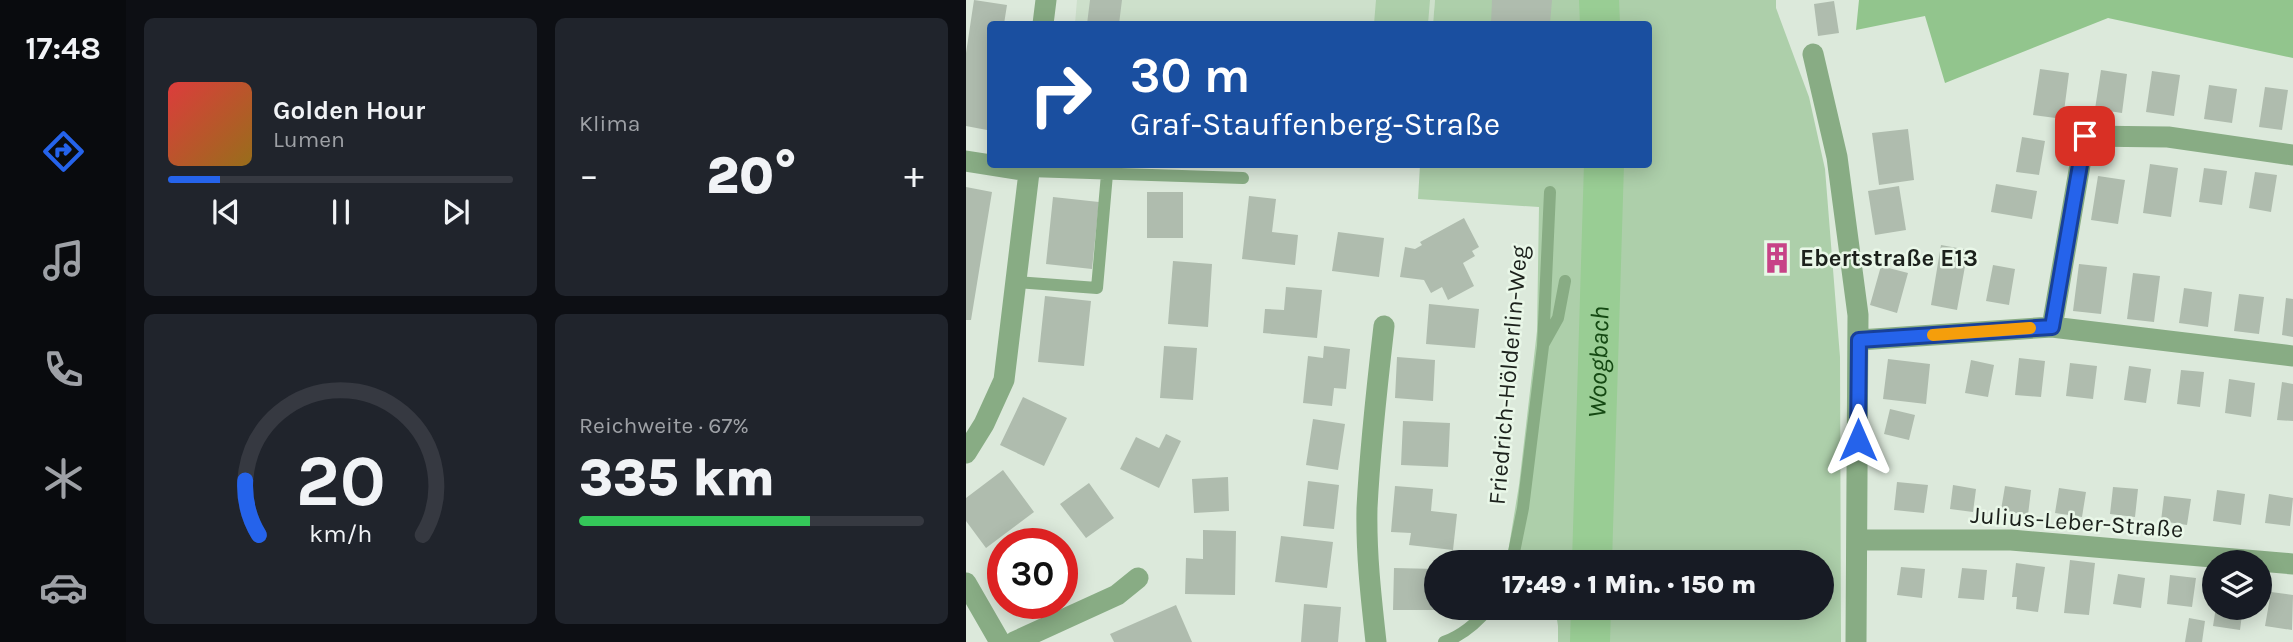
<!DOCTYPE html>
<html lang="de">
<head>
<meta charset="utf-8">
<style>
	body { margin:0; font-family:Karla,sans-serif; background:#20242c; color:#f1f3f6; height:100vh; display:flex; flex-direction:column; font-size:26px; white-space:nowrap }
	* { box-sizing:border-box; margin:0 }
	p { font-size:23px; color:#9ea1a6 }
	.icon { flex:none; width:38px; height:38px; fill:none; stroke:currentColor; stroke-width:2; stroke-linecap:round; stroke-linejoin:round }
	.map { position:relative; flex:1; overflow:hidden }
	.drawer { display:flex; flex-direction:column; gap:18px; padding:18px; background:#0d0f14; width:840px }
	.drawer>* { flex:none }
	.top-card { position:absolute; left:21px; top:21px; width:665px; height:147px; border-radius:7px; box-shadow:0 4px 18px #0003; background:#1a4fa0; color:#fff; overflow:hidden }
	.fabs { position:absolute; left:1236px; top:550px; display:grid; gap:14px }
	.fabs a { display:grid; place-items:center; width:70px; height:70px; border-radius:50%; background:#171b24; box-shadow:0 4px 18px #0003; font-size:35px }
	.speed { position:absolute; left:21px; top:528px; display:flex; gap:14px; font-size:35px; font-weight:700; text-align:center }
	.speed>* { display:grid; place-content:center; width:91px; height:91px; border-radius:50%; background:#171b24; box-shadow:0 4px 18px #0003; line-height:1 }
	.speed .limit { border:10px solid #d22; background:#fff; color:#111 }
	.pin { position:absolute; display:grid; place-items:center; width:60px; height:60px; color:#fff; margin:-30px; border-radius:14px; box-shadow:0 4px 10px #0006 }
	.me { position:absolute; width:77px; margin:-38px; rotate:0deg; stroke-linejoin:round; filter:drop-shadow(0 0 5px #0008) }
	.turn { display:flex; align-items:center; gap:24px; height:147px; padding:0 28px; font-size:32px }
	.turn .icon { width:91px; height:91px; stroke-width:2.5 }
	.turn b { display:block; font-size:49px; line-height:60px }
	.big { font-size:52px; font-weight:800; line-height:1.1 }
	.drawer .tile { flex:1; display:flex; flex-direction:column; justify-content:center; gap:10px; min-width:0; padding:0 24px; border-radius:10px; background:#20242c }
	.drawer .dial { align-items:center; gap:0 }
	.dial svg { height:182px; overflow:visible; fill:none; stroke:#363941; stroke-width:7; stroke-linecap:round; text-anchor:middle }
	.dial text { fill:#f1f3f6; stroke:none }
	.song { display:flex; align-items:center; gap:21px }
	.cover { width:84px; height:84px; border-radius:10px; background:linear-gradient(135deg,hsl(0 70% 55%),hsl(40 70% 35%)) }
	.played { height:7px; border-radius:4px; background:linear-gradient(90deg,#2563eb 15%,#363941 15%) }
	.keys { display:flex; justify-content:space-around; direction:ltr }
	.heat { display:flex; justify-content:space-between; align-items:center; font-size:38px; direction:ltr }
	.charge { height:10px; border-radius:5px; background:linear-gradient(90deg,#34c759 67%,#363941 0) }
	.drawer .tiles { flex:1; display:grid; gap:18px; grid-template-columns:repeat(2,1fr) }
	.trip { position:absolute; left:458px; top:550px; width:410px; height:70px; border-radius:35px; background:#171b24; box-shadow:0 4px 18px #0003; font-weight:800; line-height:70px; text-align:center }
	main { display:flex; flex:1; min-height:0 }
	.tab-bar { display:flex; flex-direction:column; width:126px; justify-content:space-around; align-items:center; background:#090b0e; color:#9ea1a6 }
	.tab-bar .icon { width:49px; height:49px }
	.tab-bar .current { color:#2563eb }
	.tab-bar b { font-size:32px; color:#f1f3f6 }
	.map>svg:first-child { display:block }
	.built { fill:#cde0cb }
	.green { fill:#adcfaa }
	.forest { fill:#92c58d }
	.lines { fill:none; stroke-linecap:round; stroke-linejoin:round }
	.stream { stroke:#99cd94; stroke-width:7 }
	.river { stroke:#99cd94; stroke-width:40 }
	.building { fill:#afbcae }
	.service { stroke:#88ac84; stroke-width:12 }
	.minor { stroke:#88ac84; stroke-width:21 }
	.route-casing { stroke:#184099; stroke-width:18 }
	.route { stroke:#2563eb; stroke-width:12 }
	.slow { stroke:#f59e0b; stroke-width:12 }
	.labels { text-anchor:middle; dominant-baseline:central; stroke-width:5; stroke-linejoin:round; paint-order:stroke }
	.poi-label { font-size:24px; font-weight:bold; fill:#1c211c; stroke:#e9f7e8; text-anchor:start }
	.street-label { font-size:24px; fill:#1c211c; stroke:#e9f7e8 }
	.water-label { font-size:26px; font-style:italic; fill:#144812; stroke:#e9f7e8 }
</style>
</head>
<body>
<main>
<nav class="tab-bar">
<b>17:48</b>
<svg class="icon current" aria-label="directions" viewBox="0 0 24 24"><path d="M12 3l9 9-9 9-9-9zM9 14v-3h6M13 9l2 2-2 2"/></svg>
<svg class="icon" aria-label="music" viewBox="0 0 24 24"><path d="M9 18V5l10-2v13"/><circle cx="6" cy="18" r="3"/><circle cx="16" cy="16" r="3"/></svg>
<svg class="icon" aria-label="phone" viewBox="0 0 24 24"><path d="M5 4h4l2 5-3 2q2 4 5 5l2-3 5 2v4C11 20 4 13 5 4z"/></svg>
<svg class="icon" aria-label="climate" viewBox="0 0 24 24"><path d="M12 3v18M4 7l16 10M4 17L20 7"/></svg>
<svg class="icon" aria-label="car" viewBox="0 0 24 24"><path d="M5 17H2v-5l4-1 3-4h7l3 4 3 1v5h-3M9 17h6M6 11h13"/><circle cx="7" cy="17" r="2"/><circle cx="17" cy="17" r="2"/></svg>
</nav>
<section class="drawer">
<div class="tiles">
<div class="tile">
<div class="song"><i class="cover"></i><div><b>Golden Hour</b><p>Lumen</p></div></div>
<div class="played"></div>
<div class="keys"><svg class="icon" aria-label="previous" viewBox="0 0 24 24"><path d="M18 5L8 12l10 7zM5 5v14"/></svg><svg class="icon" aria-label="pause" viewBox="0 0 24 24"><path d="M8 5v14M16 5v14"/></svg><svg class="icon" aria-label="next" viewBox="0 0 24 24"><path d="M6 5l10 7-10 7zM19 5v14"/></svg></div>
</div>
<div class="tile"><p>Klima</p>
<div class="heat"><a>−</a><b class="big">20°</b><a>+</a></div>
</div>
<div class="tile dial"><svg viewBox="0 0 100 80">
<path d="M14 69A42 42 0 1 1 86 69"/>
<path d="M14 69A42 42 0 0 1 8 45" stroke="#2563eb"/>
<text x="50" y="56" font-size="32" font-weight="700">20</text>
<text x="50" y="72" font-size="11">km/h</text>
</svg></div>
<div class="tile"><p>Reichweite · 67%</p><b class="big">335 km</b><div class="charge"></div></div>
</div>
</section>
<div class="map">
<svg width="1327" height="642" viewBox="0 0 1327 642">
	<rect width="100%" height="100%" fill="#dce9db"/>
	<!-- built -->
	<path class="built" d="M111,0H469L467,24H109Z"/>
	<!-- green -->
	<path class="green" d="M410,0H464L462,24H408Z
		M469,0H810V8L843,97L859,169L874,357L875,642H592V626L589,607H856V562H549L541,558L553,485L571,331L573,207L452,199L454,165L682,164V24H467Z"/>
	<!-- forest -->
	<path class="forest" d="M893,0H1327V58L1142,18L979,83L959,16L890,30Z"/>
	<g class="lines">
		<!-- stream -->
		<path class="stream" d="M620,255L633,266"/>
		<!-- river -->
		<g class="river">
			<path d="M633,0L634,24"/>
			<path id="s1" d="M626,562L638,164"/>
			<path d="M624,642L625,607"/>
		</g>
	</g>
	<!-- building -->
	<path class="building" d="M8,0L41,5L38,24H24V110L21,130L0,126V53Z
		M124,0H156L153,24H121Z
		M526,0H586L584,24H525Z
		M868,1L873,33L852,36L848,4Z
		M1074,69L1103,73L1097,119L1067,115Z
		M1135,70L1161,74L1156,113L1129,109Z
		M1186,71L1214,75L1208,116L1180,112Z
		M1243,85L1271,89L1266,123L1238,119Z
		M1299,87L1322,90L1316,130L1293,127Z
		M942,129L948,180L913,185L906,133Z
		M1056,137L1079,141L1073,175L1050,172Z
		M1184,164L1212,168L1205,217L1177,213Z
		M1238,168L1261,171L1256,205L1233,202Z
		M1289,172L1311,175L1305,212L1283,208Z
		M1132,176L1159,180L1152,224L1125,220Z
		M1030,184L1071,191L1066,219L1025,212Z
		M933,186L940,230L909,235L902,191Z
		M0,187L26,192L5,320H0Z
		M181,192H217V238H181Z
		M283,196L310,199L306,232L332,235L329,265L276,259Z
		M87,197L133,202L126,269L80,264Z
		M498,218L513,247L506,251L509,256L497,263L508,286L482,300L476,287L465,293L458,280L434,277L439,247L449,249L456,245L454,242Z
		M372,232L418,238L413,277L366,271Z
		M975,245L1002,250L991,310L965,305Z
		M207,261L246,264L242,327L202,324Z
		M1113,264L1141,267L1135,314L1107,311Z
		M1027,265L1049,269L1043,305L1020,301Z
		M915,266L942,273L931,313L904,305Z
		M1167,273L1194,276L1188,322L1161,319Z
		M320,287L356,290L351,338L297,333L299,309L318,310Z
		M1218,288L1246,292L1242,327L1213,323Z
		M1273,294L1298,297L1293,334L1268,331Z
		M79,296L125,301L118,366L72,362Z
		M1320,298L1327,299V337L1316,335Z
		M463,304L513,309L509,348L460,344Z
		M198,346L231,348L227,400L194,398Z
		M358,346L384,349L380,389L368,388L366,406L337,403L342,356L357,358Z
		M431,357L469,360L467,401L429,398Z
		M1053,358L1079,361L1075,397L1049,395Z
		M922,359L964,364L960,404L917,399Z
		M1005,360L1028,365L1022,397L999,393Z
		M1104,363L1131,366L1127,399L1100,396Z
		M1163,366L1185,369L1180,403L1158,400Z
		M1215,370L1238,372L1234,407L1211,404Z
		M1263,379L1289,383L1285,417L1259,413Z
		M1316,382L1327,384V421L1311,420Z
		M57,397L101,418L78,466L34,445Z
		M924,409L949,415L943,440L918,434Z
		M347,419L379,424L372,470L340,465Z
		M437,421L484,423L482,467L435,465Z
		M200,434L215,441L193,488L154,469L170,437L193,448Z
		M37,470L68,512L20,548L0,521V498Z
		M262,477L263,511L228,513L226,479Z
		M342,481L373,485L368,529L337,526Z
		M931,482L962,485L958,513L928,510Z
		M123,483L148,518L120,538L94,504Z
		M987,485L1010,489L1007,512L984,509Z
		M429,486L467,489L465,511L491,514L487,550L443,545L445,533L425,532Z
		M1039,486L1065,490L1062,515L1035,510Z
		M1147,487L1172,489L1169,517L1144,514Z
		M1093,488L1120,492L1116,517L1089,513Z
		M1251,490L1279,494L1275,525L1247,521Z
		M1303,494L1327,498L1324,526L1299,523Z
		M1198,496L1225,499L1221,525L1195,521Z
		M237,530L270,531L269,595L219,594L220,558L237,559Z
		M315,536L367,542L361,588L309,582Z
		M96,555L108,574L96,582Z
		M1104,560L1129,563L1123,615L1098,613Z
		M1050,563L1079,567L1072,612L1050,609L1051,597H1046Z
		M935,567L959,569L956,598L931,595Z
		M428,568L471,569V610H427Z
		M996,568L1021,570L1018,600L992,598Z
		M1152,574L1179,578L1175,608L1147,604Z
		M1204,575L1230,578L1226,607L1201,604Z
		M1305,592L1327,595L1326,630L1299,626Z
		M338,604L375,607L372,642H335Z
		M210,605L226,642H148L144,634Z
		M1250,607H1277L1274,630L1247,626Z
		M1223,618L1239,621L1236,642H1219Z"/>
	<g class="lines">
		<!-- service -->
		<path class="service" d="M63,171L277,178
			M50,282L131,288L141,174
			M578,343L592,318L599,281
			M546,562L557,508L577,346L584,192
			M478,642C497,635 511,623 524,607"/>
		<!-- minor -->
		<path class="minor" d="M77,24L80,0
			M847,54L871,157L892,315L890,642
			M0,161L63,171
			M1086,327L1119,136L1202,137L1327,155
			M893,340L1086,327L1327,356
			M0,453L18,424L38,380L64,164
			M892,540H1045L1327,564
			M0,583L34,642
			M48,642L151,595L172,578
			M410,642C405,597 400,553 401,508C404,447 411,386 418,326"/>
	</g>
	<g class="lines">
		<defs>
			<path id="route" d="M892,440L893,340L1086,327L1119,136"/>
		</defs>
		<!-- route casing -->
		<use href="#route" class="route-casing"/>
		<!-- route -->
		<use href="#route" class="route"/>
		<!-- slow -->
		<path class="slow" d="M967,335L1064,328"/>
	</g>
	<!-- icons -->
	<defs>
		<symbol id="building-bare" viewBox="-9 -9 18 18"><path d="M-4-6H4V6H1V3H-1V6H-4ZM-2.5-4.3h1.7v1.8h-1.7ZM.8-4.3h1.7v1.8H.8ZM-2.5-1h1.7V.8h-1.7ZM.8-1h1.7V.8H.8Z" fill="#c74387" stroke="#e9f7e8" stroke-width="2.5" paint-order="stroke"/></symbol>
	</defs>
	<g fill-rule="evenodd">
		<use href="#building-bare" x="789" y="236" width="44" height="44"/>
	</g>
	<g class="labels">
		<!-- poi labels -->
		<g class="poi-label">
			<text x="834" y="258">Ebertstraße E13</text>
		</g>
		<!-- street labels -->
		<g class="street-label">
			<text transform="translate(542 375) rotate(-85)">Friedrich-Hölderlin-Weg</text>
			<text transform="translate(1111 522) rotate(4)">Julius-Leber-Straße</text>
		</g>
		<!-- water labels -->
		<g class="water-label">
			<text stroke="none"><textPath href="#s1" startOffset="200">Woogbach</textPath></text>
		</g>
	</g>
</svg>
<div class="fabs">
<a><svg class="icon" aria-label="layers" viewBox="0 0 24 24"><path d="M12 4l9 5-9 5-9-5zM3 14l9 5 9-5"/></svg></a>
</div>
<div class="speed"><div class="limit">30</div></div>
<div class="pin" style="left:1119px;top:136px;background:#d93025"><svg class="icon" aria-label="arrive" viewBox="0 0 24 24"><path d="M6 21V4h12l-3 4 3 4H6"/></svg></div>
<svg class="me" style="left:892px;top:440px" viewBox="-20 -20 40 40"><path d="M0-17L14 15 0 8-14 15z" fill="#2563eb" stroke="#fff" stroke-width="4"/></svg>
<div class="trip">17:49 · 1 Min. · 150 m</div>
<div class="top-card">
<div class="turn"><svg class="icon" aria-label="right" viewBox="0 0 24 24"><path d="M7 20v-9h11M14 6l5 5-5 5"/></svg><div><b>30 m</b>Graf-Stauffenberg-Straße</div></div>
</div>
</div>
</main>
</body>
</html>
